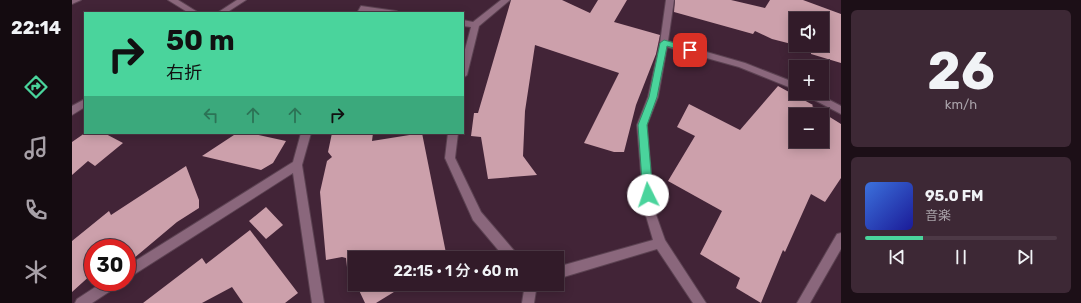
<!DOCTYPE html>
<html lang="ja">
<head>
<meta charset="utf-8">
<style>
	body { margin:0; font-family:Rubik,"Noto Sans JP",sans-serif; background:#3d2835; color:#f1f3f6; height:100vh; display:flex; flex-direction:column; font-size:15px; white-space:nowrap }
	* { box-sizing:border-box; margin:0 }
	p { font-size:13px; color:#a8a1a8 }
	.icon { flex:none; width:22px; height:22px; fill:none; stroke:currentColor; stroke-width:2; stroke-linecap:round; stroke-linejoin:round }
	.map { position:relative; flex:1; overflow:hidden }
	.sheet { display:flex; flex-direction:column; gap:10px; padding:10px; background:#1c0f17; width:240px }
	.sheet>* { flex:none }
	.hud { position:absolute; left:12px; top:12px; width:380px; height:122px; border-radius:0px; box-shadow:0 2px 10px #0003,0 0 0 1px #4d3946; background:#4ad49c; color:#111; overflow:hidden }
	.tools { position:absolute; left:717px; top:12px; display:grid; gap:8px }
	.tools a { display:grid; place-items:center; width:40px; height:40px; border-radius:0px; background:#321b29; box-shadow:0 2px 10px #0003,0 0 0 1px #4d3946; font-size:20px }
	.speed { position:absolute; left:12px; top:239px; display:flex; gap:8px; font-size:20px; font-weight:700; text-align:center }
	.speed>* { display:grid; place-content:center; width:52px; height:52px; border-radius:50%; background:#321b29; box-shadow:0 2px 10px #0003,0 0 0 1px #4d3946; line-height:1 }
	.speed .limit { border:6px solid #d22; background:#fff; color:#111 }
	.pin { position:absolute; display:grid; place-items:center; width:34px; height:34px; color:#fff; margin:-17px; border-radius:8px; box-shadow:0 2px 6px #0006 }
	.me { position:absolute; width:44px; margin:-22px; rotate:356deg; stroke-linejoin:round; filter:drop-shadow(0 0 3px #0008) }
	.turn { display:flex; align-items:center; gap:14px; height:84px; padding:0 16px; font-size:18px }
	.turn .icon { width:52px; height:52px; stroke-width:2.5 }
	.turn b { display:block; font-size:28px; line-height:34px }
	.lanes { display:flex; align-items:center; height:38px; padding:0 16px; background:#0003; justify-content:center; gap:20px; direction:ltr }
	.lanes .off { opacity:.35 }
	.sheet .widget { flex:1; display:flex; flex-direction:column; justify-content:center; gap:6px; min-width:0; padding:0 14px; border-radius:6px; background:#3d2835 }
	.sheet .dial { align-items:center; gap:0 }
	.dial b { font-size:52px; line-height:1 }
	.song { display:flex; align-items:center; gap:12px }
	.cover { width:48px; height:48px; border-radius:6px; background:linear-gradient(135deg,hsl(220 70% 55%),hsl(240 70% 35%)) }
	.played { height:4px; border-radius:2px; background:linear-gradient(90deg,#4ad49c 30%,#4d3946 30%) }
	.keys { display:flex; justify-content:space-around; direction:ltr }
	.trip { position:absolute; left:276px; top:251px; width:216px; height:40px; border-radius:0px; background:#321b29; box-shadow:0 2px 10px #0003,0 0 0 1px #4d3946; font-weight:600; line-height:40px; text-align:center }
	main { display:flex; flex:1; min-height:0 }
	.menu { display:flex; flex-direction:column; width:72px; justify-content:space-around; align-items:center; background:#140b10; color:#a8a1a8 }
	.menu .icon { width:28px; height:28px }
	.menu .selected { color:#4ad49c }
	.menu b { font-size:18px; color:#f1f3f6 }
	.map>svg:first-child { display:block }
	.building { fill:#cca0ab; fill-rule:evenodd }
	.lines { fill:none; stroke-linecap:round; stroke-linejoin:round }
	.lane-casing { stroke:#5c4252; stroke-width:2 }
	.street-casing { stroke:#5c4252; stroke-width:2 }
	.lane { fill:#8a677c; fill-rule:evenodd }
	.street { fill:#8a677c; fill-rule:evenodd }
	.route { fill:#4ad49c; stroke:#308a65 }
</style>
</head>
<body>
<main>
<nav class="menu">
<b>22:14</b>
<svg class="icon selected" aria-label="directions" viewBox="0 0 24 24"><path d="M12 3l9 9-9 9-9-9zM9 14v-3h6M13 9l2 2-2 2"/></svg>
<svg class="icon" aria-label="music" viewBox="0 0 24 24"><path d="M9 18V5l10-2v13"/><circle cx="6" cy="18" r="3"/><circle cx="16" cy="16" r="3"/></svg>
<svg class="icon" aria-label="phone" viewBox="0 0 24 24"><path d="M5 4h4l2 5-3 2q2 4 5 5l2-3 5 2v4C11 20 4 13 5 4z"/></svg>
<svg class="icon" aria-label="climate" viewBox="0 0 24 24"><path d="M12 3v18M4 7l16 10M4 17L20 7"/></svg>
</nav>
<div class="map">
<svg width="769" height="303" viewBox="0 0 769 303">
	<rect width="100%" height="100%" fill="#422437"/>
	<!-- building -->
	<path class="building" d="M439,0H490L518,13L526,0H555L542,22L588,35L584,54L564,105L552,152H542L512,143L547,73L463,45L453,111L451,156L465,175L416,179L409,137L399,136L402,113H406Z
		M603,0H659L693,8L698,0H731L769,14V63L739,54V49L700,39L683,31L681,34L602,12ZM724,19H750V45H724Z
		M706,86L741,105L740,106L769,124V178L753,202L739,194L713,252L711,250L689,303L664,288L668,278L628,254L650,211L596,181L623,136L605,127L617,104L668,130ZM724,115H750V141H724Z
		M13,133H32L51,143L23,166L16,161L0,175V142Z
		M165,133H178L214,141L201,163L189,170L130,156Z
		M260,133H301L300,141L350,133L375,258H283V283L275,267L274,258L270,257L254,260L248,192L255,161L260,157L256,152Z
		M114,166L127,200V208L105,222L55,264V248H21V273L0,292V241L37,211L39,215Z
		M194,207L211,225L194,239L177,221Z
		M178,230L226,293L213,303H171L160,287L130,303H71L130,258L134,264Z
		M284,284H335L304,303H293Z"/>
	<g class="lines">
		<defs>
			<path id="lane" d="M0,0H9L0,4Z
				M96,0H106L127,13H117Z"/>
			<path id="street" d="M165,0H174L154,13H145Z
				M429,0H438L407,26L395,75L391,78V57L399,27L391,26V20L401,22Z
				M594,0H602L596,41L673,63L724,83V90L667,67L595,47L586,97L575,125L582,209L593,240L634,303H621L585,249L485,279V267L581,240L572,209L565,125L576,97L588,43Z
				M289,6L324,11L328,13H309L294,11L293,13H285Z
				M731,93H744L769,106V114L733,95Z
				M13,99V107L0,115V106Z
				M229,133H239L230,165L252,303H240L221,173L55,279V266L221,162Z
				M376,133H386L383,158L409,212L445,254L447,258H433L401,220L373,158Z
				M769,233V249L738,303H725L765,234Z
				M31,282H48L46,286L20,303H3L5,299Z
				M453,284H465L462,303H450Z"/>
		</defs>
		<!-- lane casing -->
		<use href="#lane" class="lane-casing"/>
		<!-- street casing -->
		<use href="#street" class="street-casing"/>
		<!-- lane -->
		<use href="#lane" class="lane"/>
		<!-- street -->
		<use href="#street" class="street"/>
	</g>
	<!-- route -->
	<path class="route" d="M592,40L621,48L622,50L618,53L595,46L585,97L575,125L581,195L579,198L576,199L572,198L571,195L566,125L577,97L588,43Z"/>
</svg>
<div class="tools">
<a><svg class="icon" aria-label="sound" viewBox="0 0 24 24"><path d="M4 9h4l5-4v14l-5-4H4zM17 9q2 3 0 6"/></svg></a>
<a>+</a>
<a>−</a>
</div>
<div class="speed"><div class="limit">30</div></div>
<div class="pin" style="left:618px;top:50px;background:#d93025"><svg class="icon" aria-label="arrive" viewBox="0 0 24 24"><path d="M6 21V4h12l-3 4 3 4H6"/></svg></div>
<svg class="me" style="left:576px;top:195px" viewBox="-20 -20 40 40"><circle r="19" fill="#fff"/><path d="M0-13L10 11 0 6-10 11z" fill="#4ad49c"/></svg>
<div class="trip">22:15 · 1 分 · 60 m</div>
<div class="hud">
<div class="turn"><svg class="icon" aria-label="right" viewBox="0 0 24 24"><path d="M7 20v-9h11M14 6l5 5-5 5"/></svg><div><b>50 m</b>右折</div></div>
<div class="lanes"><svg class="icon off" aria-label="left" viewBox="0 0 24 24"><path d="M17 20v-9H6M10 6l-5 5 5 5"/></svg><svg class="icon off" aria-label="ahead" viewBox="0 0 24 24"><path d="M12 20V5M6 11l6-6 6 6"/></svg><svg class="icon off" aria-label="ahead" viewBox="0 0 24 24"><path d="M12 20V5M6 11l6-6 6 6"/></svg><svg class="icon" aria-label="right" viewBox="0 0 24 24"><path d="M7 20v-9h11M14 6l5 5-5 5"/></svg></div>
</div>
</div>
<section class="sheet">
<div class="widget dial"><b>26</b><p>km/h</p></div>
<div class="widget">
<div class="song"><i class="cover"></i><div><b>95.0 FM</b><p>音楽</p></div></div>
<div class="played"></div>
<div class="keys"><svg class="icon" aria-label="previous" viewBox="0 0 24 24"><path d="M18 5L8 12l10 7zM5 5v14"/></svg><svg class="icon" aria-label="pause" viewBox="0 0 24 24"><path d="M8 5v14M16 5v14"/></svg><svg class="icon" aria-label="next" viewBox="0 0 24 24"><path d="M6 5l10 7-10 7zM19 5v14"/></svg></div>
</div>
</section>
</main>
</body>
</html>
